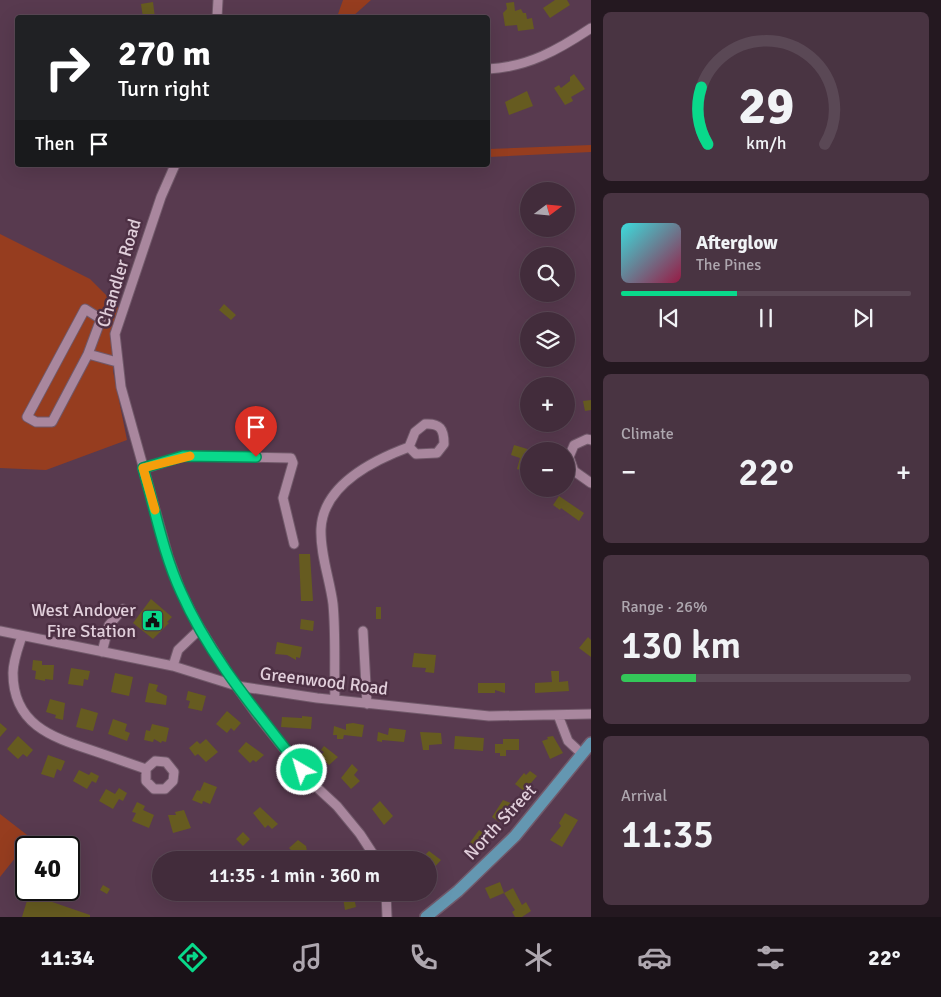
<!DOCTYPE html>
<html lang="en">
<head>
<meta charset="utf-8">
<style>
	body { margin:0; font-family:Signika,sans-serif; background:#493442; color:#f1f3f6; height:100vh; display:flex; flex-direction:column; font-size:19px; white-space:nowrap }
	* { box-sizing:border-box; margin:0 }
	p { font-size:16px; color:#aea7af }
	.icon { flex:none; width:28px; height:28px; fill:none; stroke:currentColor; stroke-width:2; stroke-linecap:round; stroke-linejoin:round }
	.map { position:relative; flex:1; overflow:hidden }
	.sheet { display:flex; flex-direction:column; gap:12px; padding:12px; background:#241820; width:350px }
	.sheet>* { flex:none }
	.banner { position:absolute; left:15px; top:15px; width:475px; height:152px; border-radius:5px; box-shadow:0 5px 20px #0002,0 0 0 1px #5a4855; background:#202124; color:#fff; overflow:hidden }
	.needle { width:32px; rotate:74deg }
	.controls { position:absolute; left:520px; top:182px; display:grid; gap:10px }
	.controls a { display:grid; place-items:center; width:55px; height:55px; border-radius:50%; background:#422c3b; box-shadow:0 5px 20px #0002,0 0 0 1px #5a4855; font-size:25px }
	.speed { position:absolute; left:15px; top:836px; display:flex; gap:10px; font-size:25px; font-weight:700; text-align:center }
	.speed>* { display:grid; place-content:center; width:65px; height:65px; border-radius:50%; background:#422c3b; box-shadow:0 5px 20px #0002,0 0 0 1px #5a4855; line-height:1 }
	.speed .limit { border:2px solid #111; border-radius:8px; background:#fff; color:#111 }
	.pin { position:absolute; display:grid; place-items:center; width:42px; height:42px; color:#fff; margin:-51px -21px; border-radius:50% 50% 50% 0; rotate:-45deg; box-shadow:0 0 5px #0007 }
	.pin .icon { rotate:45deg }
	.me { position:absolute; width:55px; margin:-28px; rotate:322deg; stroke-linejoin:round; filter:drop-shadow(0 0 4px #0008) }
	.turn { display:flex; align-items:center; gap:18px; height:105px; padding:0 20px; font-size:22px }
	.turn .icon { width:65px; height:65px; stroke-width:2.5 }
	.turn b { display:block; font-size:35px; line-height:42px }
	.then { display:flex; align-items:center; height:48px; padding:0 20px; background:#0003; gap:10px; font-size:19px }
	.big { font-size:38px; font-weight:600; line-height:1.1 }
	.sheet .widget { flex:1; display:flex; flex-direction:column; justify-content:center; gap:8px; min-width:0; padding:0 18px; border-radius:8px; background:#493442 }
	.sheet .dial { align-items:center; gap:0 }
	.dial svg { height:130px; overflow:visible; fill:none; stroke:#5a4855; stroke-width:7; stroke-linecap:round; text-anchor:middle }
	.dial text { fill:#f1f3f6; stroke:none }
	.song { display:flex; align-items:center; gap:15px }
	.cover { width:60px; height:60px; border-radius:8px; background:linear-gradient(135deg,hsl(180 70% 55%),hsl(340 70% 35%)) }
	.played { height:5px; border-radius:2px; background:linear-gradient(90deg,#09d98b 40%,#5a4855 40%) }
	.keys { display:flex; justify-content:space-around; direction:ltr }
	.heat { display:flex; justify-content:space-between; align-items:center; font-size:28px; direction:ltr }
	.charge { height:8px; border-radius:4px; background:linear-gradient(90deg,#34c759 26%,#5a4855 0) }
	.trip { position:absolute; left:152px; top:851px; width:285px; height:50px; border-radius:25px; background:#422c3b; box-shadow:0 5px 20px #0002,0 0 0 1px #5a4855; font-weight:600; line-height:50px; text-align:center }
	.tabs { display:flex; height:80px; justify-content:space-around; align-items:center; background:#1a1218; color:#aea7af }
	.tabs .icon { width:35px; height:35px }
	.tabs .selected { color:#09d98b }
	.tabs b { font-size:22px; color:#f1f3f6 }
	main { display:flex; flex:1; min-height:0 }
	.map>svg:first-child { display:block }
	.green { fill:#963d1f }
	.building { fill:#665b20 }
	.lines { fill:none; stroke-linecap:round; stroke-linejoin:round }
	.minor-casing { stroke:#71596a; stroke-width:11 }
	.major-casing { stroke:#71596a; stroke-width:14 }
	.minor { stroke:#a9879e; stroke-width:9 }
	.major { stroke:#6497b1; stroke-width:11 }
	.route-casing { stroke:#068d5a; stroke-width:12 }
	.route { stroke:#09d98b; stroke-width:9 }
	.slow { stroke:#f59e0b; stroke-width:9 }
	.labels { text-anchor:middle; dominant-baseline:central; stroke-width:5; stroke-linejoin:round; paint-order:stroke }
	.street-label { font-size:18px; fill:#e1cfdb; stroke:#4d3044 }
	.poi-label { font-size:18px; fill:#e1cfdb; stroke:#4d3044; text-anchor:end }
</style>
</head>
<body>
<main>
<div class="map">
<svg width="591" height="917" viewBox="0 0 591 917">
	<rect width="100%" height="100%" fill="#583a4f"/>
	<!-- green -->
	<path class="green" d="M343,0H371L352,17H337Z
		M591,145V152L488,157V149Z
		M0,234L90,279L119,308L113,371L127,440L46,470L0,468Z
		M0,814L31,838L0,877Z"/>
	<!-- building -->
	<path class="building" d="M555,0H567L570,5L550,18L543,8Z
		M153,2L155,18H143L141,4Z
		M514,2L515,11L521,9L523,13H526L527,19L532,18L534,29L518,31L517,25L505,26L503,13L507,9L506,3Z
		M574,74L585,89L571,97L573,101L565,105L554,88L559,85L561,88L570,81V77Z
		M527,91L533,106L509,115L505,102Z
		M224,304L236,315L231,320L219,310Z
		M591,400V410L585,411L583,401Z
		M539,424H553L548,430Z
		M514,445L534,451H529V464L525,472L517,469L520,458L511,455Z
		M559,496L584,513L579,521L561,508L560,510L553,505Z
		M299,554H310L313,601H301Z
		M151,599L172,617L167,622L169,623L153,639L133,623Z
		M376,607H381V619H376Z
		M301,619L314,621L313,631L300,629Z
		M588,637L591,640V657L579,648Z
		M277,642L302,647L300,658L296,657V660L287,655L275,654Z
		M414,653L436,655L434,673L425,672L426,668L412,667Z
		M33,660L42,661V665H54L53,680L45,679V681L35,679L36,671L32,670Z
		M71,668L90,671L88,680L84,679L83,686L68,684Z
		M551,671H559V682L568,681L569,691L535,693V683L552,682Z
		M115,673L133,677L129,696L111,692Z
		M149,683L158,685L156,691L167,696L166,705L145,702Z
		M478,683H505V693L495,690V693H478Z
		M188,691L206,696L202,711L188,708L190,701L186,700Z
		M50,699L65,703L63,720L55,718L56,715L46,712Z
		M81,708L98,713L93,731L76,727Z
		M227,711L241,723L234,731L231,728L227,733L216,724Z
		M302,716L312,717L311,729L281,727L282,717L302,718Z
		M113,719L127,724L125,731L130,733L127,741L108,734Z
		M0,723L7,729L0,737Z
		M353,723L364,725L362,737L344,735L343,739H337V735H333L334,726L346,730V724Z
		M152,724L169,728L166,742L162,741L161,743L154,739L153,742L144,740L146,730L150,731Z
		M389,728L406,730L404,742L382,740V742L377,741L378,732L388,735Z
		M420,732L441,733L442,744L429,745V750H423Z
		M18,736L33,750L27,757L23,754L18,759L7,749Z
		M455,736L484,738L483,751L454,749Z
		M553,736L563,753L550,759L542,741L548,739L547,737Z
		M206,739L218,752L206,762L198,754L195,756L189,748L197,741L200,744Z
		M503,739H519V750H506V756H500V753H495V744H503Z
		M246,742L264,755L256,762L253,760L250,763L238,751Z
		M324,746L338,757L329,765L320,756L324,752L321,750Z
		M48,755L65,761L61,771L57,769L54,778L41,774Z
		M352,764L358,770L354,775L360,781L351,789L341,778Z
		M79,770L89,775L91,772L99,776L96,783L92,781L87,789L73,781Z
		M530,771L537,776L524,791L515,784L524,773L526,775Z
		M204,782L217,787L210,804L203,801L202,804L192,800L197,790L200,791Z
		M119,788L127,793L123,801L119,799L113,809L99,801L106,789L115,794Z
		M503,800L513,804L499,822L492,817Z
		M380,801L393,816L384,825L372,809Z
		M137,802L145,806L143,810L154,815L149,828L132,821L136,813L132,812Z
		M260,807L278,824L272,829L268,825L265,828L253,813Z
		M184,810L191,828L173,833L168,815H176L175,812Z
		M565,813L578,820L562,847L550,840L561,826L559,823Z
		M479,830L489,837L479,851L469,844Z
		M243,832L250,839L243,846L236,839Z
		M298,840L306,846L307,851L312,857L309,860H301L289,848Z
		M429,851L441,860L431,871L429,868V860L421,859Z
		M500,882L504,893L490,899L485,888Z
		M103,885L110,889L107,894L100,890Z
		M513,888L522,905L526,902L531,911L522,917H515L512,912L515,910L504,893Z
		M342,892L357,895L359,902H355L356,907L345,910Z
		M29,894L90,915V917H22Z"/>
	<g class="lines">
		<defs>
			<path id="minor" d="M217,18L218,0
				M488,69C528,67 558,50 591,28
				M175,165L161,197L115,334L121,387L168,556L181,592L196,622L232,680L257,715L310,781L337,806L360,834L377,860
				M88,354L101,319L85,309L27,417L36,422H52L88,354L117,362
				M425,424C440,423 444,429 444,444L437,453L416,454L409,447L415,432Z
				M591,440L587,439L574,445L569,457L574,471L591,483
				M143,469L183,456L291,458L293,463L283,498L294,544
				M0,631L173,666L237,686L317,698L489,716L591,714
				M363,631L367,704
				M22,636C18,648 13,661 13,673C13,724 51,737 91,750C109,756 128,763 146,769V781L154,789H165L173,781L174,772L166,762L155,761L146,769
				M102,652L109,625L123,609
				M173,666L178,650L200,629
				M335,700C334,668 336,636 333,604C330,580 320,554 321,529C323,485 374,460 409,447
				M558,715L568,741L582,754
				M386,892L387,917"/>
			<path id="major" d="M426,917L458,891L515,836L591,743"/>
		</defs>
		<!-- minor casing -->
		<use href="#minor" class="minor-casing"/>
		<!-- major casing -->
		<use href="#major" class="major-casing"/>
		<!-- minor -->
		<use href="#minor" class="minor"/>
		<!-- major -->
		<use href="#major" class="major"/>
	</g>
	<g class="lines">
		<defs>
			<path id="route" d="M256,457L183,456L143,468C155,509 163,553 181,592C210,658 258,713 302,770"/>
		</defs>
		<!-- route casing -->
		<use href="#route" class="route-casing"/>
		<!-- route -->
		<use href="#route" class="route"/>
		<!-- slow -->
		<path class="slow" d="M155,510L143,468L190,456"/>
	</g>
	<!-- icons -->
	<defs>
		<symbol id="civic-square" viewBox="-11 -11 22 22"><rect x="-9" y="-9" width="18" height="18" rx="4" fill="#09d98b" stroke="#4d3044"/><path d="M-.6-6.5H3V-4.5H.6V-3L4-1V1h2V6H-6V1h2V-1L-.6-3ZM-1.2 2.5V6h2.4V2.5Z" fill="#111"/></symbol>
	</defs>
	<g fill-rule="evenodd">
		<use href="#civic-square" x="140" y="608" width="25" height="25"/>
	</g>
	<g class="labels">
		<!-- street labels -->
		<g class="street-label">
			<text transform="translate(119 273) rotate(-73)">Chandler Road</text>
			<text transform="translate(324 681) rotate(7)">Greenwood Road</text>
			<text transform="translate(500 822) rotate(-47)">North Street</text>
		</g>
		<!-- poi labels -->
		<g class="poi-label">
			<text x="136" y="610">West Andover<tspan x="136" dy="21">Fire Station</tspan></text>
		</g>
	</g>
</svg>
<div class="controls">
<a><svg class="needle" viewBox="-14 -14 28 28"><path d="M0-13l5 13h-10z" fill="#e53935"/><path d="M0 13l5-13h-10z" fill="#aea7af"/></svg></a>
<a><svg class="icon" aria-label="search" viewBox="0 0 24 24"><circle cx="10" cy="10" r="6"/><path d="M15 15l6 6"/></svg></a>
<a><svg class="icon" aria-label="layers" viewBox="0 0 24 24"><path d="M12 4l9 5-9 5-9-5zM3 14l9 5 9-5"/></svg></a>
<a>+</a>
<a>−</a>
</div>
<div class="speed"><div class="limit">40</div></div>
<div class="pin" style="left:256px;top:457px;background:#d93025"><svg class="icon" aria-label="arrive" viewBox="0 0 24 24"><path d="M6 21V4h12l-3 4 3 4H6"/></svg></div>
<svg class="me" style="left:302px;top:770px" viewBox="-20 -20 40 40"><circle r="17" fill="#09d98b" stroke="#fff" stroke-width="3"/><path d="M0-11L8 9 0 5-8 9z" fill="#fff"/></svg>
<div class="trip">11:35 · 1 min · 360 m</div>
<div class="banner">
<div class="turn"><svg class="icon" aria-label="right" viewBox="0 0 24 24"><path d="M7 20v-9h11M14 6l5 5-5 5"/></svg><div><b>270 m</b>Turn right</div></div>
<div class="then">Then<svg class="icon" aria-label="arrive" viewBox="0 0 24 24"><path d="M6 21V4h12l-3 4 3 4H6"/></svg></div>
</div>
</div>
<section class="sheet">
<div class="widget dial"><svg viewBox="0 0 100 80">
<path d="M14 69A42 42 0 1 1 86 69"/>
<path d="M14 69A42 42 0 0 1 10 34" stroke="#09d98b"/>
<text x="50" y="56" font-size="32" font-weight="700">29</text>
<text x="50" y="72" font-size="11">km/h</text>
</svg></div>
<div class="widget">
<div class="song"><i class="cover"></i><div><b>Afterglow</b><p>The Pines</p></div></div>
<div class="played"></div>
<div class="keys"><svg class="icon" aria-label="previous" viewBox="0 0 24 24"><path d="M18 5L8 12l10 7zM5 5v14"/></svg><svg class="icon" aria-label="pause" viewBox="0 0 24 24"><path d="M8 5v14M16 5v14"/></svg><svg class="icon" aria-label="next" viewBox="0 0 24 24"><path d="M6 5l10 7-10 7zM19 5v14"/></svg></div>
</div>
<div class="widget"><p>Climate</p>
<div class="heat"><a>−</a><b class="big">22°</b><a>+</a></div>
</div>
<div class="widget"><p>Range · 26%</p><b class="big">130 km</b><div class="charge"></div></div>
<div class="widget"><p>Arrival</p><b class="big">11:35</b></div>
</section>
</main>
<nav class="tabs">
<b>11:34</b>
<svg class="icon selected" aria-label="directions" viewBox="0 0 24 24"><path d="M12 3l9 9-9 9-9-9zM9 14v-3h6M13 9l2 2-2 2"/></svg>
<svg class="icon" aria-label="music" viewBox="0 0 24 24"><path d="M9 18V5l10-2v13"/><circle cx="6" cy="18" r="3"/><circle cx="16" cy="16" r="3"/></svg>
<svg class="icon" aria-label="phone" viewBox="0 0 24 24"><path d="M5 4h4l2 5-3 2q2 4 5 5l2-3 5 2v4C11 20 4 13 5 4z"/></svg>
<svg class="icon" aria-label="climate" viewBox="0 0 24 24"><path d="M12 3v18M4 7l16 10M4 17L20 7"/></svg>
<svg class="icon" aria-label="car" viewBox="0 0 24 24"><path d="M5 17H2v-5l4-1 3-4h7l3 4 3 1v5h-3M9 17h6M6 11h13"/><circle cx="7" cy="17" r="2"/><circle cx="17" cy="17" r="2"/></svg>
<svg class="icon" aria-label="filters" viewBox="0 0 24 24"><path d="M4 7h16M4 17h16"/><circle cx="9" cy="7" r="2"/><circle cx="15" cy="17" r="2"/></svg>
<b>22°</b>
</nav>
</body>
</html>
